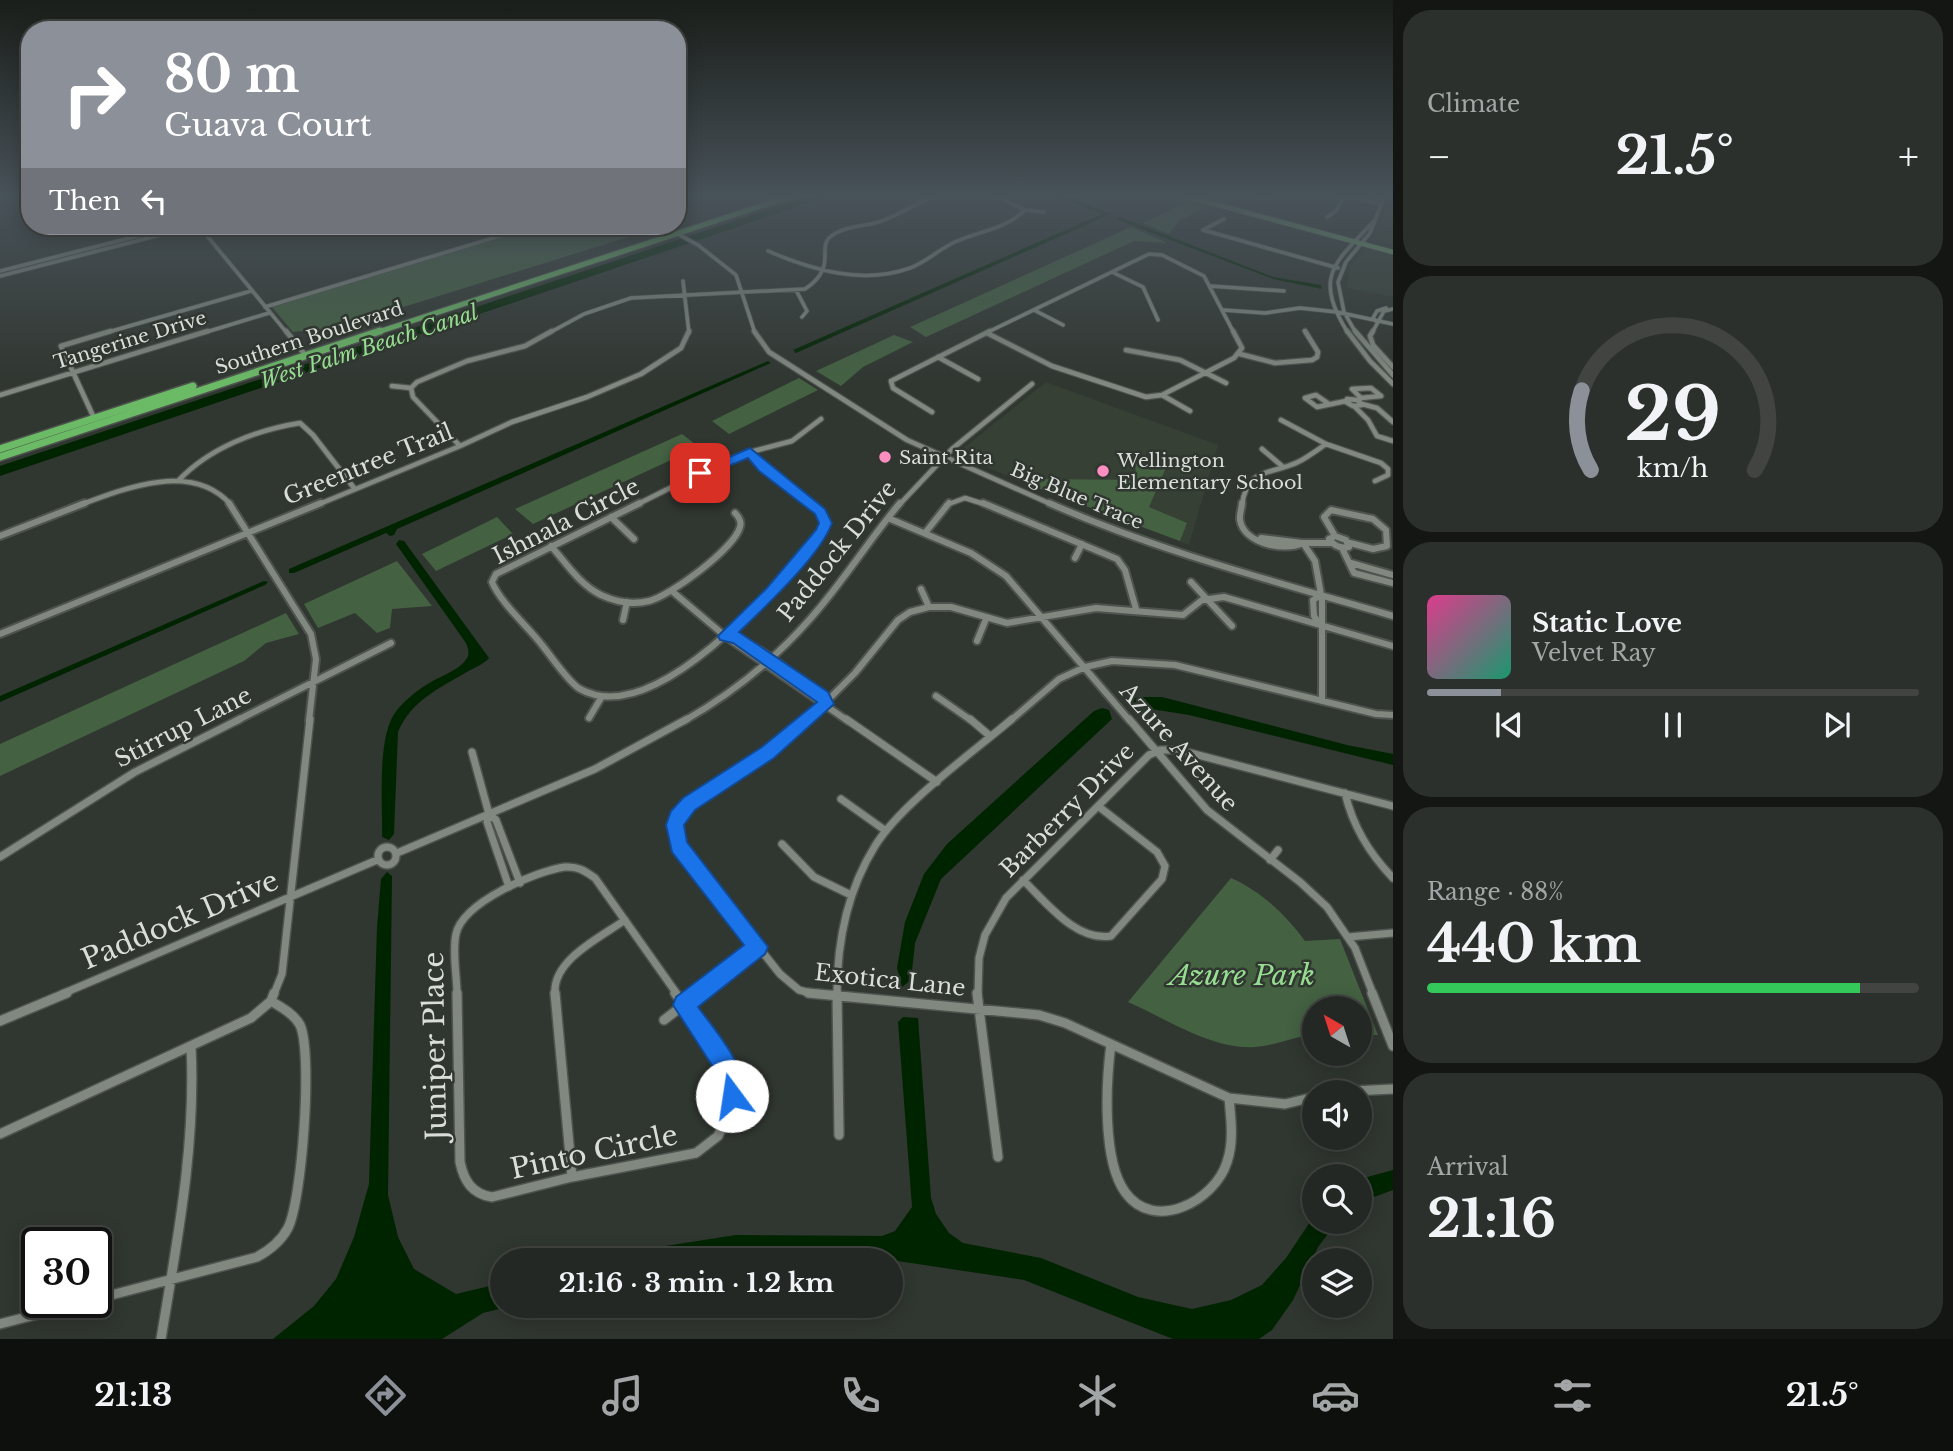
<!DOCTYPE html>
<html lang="en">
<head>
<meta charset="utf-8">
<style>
	body { margin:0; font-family:"Libre Baskerville",serif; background:#2c302c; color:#f1f3f6; height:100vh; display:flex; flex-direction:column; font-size:26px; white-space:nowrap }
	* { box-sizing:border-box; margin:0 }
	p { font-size:23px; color:#a3a6a6 }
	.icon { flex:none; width:38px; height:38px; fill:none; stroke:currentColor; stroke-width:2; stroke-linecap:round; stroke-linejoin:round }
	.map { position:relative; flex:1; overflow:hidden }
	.drawer { display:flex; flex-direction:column; gap:10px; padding:10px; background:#141614; width:560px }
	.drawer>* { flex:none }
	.top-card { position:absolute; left:21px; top:21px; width:665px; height:214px; border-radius:28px; box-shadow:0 4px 18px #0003,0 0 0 2px #414441; background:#8c9099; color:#fff; overflow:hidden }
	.needle { width:46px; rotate:321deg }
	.controls { position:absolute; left:1302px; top:996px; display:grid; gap:14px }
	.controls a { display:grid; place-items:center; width:70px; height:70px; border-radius:50%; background:#242824; box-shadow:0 4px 18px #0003,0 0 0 2px #414441; font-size:35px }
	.speed { position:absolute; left:21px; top:1227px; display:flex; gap:14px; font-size:35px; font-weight:700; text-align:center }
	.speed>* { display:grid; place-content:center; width:91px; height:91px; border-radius:50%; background:#242824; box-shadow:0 4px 18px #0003,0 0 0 2px #414441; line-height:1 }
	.speed .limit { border:4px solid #111; border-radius:10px; background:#fff; color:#111 }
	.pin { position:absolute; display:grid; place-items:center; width:60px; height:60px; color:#fff; margin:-30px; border-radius:14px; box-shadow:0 4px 10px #0006 }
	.me { position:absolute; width:77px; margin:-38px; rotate:346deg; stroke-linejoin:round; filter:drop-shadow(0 0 5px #0008) }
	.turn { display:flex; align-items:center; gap:24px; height:147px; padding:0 28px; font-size:32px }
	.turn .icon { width:91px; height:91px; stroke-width:2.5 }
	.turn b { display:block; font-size:49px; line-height:60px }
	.then { display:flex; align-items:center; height:66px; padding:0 28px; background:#0003; gap:14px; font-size:26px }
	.big { font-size:52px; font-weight:700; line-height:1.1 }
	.drawer .card { flex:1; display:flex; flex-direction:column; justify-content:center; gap:10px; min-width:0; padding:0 24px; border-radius:28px; background:#2c302c }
	.drawer .dial { align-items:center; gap:0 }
	.dial svg { height:182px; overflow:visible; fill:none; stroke:#414441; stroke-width:7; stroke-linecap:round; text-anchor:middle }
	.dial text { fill:#f1f3f6; stroke:none }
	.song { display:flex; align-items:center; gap:21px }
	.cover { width:84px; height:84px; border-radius:10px; background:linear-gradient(135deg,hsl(330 70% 55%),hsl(160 70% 35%)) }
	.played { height:7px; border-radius:4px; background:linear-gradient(90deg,#8c9099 15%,#414441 15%) }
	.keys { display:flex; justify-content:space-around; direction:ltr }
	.heat { display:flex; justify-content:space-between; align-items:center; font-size:38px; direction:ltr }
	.charge { height:10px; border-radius:5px; background:linear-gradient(90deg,#34c759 88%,#414441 0) }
	.trip { position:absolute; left:490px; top:1248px; width:413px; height:70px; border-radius:35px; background:#242824; box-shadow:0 4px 18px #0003,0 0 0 2px #414441; font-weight:700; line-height:70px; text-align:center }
	.tabs { display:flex; height:112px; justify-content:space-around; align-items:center; background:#0e100e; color:#a3a6a6 }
	.tabs .icon { width:49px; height:49px }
	.tabs .active { color:#8c9099 }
	.tabs b { font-size:32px; color:#f1f3f6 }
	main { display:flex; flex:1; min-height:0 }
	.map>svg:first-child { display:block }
	.built { fill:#364035 }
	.green { fill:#446142 }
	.water { fill:#002400 }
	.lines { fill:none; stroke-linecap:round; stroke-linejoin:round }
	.canal { stroke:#002400; stroke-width:3.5 }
	.minor-far4-casing { stroke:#4e534e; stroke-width:5 }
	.minor-far3-casing { stroke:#4e534e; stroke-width:7 }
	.minor-far2-casing { stroke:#4e534e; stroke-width:10 }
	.minor-far1-casing { stroke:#4e534e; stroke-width:10 }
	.minor-casing { stroke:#4e534e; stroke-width:12 }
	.major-casing { stroke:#4e534e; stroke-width:6 }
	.highway-far1-casing { stroke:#4e534e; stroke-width:7 }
	.highway-casing { stroke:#4e534e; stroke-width:10 }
	.minor-far4 { stroke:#818880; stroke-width:3.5 }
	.minor-far3 { stroke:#818880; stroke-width:4.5 }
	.minor-far2 { stroke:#818880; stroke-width:6 }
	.minor-far1 { stroke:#818880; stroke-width:7 }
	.minor { stroke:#818880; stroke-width:9 }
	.major { stroke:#74a770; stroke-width:4.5 }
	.highway-far1 { stroke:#6bbb66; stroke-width:5 }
	.highway { stroke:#6bbb66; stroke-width:7 }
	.route { fill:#1a73e8; stroke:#114b97; stroke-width:2 }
	.poi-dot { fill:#fd8ec0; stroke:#303630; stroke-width:2.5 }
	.labels { text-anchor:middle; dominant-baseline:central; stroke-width:5; stroke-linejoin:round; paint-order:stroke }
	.far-street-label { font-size:19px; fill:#dadeda; stroke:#303630 }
	.far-poi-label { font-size:19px; fill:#dadeda; stroke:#303630; text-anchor:start }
	.far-water-label { font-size:21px; font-style:italic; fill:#95dc90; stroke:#303630 }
	.street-label { font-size:23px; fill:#dadeda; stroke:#303630 }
	.near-street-label { font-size:28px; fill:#dadeda; stroke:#303630 }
	.near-park-label { font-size:28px; font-style:italic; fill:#96dd91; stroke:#303630 }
</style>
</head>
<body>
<main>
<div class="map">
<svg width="1393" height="1339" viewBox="0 0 1393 1339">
	<rect width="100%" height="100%" fill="#303630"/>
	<!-- built -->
	<path class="built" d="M1387,207L1393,208V245L1371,240Z
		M1369,248L1393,254V297L1347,288L1350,267L1362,251Z
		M1046,382L1218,445L1189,545L1027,484L965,458L960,451Z"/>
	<!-- green -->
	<path class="green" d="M1192,200L1211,205L1180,220L1169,234L1143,223Z
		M535,226H614L618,229L643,226L651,230L336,328L293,332L272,307Z
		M1131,227L1167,243L1134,241L926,337L910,327Z
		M894,335L913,342L863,367L841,386L816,371Z
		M799,378L818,390L729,434L712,421Z
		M682,434L699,447L533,524L515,509Z
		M1135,459L1168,463L1149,507L1187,523L1180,541L1027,484L1037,479L1136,480Z
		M497,517L513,534L436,571L422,554Z
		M397,561L432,606L392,609L390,628L377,633L355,613L318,628L304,604Z
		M286,613L299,634L266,643L244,661L0,776V744Z
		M1231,878C1261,891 1286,915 1305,941L1340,939L1378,1035H1360V1008H1314V1035C1294,1036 1275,1046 1255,1047C1212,1050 1167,1019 1128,1002Z"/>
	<!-- water -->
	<path class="water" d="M806,197H826L0,476V466Z
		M1060,197H1069L1111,214L796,353L793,350L1102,214Z
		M1120,217L1273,277L1321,285L1322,289L1273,279L1115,219Z
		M768,361L771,363L397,529L394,535L390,536L386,533L294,573H289V569Z
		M399,540L404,541L489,658C483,665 473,668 465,673C438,689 411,701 398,732L394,834L389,840L382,837C383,805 376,735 397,710C406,699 419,689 431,682C441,676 460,670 467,658C470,653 468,648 466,643L396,544Z
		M264,581L268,582L265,585L0,702V696Z
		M1139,697H1162L1347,745L1393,754V765L1189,715L1132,706L1131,699Z
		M1102,708L1109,710L1112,719L941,879L915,943L911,980L902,987L897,968L905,922L924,874L947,844L1094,711Z
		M387,872L392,876L388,1195L398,1237L414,1269L456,1294L502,1283V1306H511L483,1313L442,1339H273L314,1306L336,1279L354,1237L369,1184L377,927L381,879Z
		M903,1017L918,1018L931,1198L936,1214L949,1233L963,1243L1041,1258L1138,1297L1192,1309L1231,1300L1262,1285L1286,1258L1314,1216V1222H1337L1318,1247L1293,1300L1272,1330L1259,1339H1173L1024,1280L891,1260L838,1257L595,1260L627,1252L736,1235L882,1236L895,1231L912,1207L898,1022Z
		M1393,1170V1190L1360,1202V1179Z"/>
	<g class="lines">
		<!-- canal -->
		<path class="canal" d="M0,273L187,226"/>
		<defs>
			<path id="minor-far4" d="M1349,197L1382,204
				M1261,199L1266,197
				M1025,210L1044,212
				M1327,217L1336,211L1343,197
				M1224,219L1203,230L1338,268
				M199,226L287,333
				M663,226L698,245L736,275L755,333
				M768,251C812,270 863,285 910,268C927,262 940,248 957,241C980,231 1006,229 1025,210L998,197
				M0,271L177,226
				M1112,272L1143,287L1158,320
				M0,276L195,226
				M683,281L689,333
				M1210,286L1284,291
				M796,290L807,311L802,317
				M265,307L533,226
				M1034,310L1063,325
				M1223,310L1265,313L1300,308L1337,312L1393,324
				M1376,321L1373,318L1377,311L1386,308
				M1305,331L1306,333
				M105,333L251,291
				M203,333L269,313
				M549,333L584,314L631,298L805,289C837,268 818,249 829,238C843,225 865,227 882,221C899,214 915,205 932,197
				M986,333L1149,254L1162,255L1204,276L1234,333
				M1348,333C1313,276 1334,264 1373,222
				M1356,333L1344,312L1338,282L1346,262L1370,233L1384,197
				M1372,333L1384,311L1393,309"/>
			<path id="minor-far3" d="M286,331L306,356
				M754,331L769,352L907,440L1053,505
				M1347,331L1370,361L1393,384
				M1355,331L1393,375
				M1373,331L1370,336L1373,345L1393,367
				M987,333L1052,366L1146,397L1162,395L1234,358L1242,348L1233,331
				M1126,350L1180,360L1226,383
				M1240,354L1275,363L1312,360L1317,357L1318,352L1305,331
				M938,357L978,379
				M392,386L411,388
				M1371,388L1381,396L1361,398L1352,389Z
				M0,395L208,331
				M1162,395L1190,411
				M1347,399L1357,400L1362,405L1353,406L1346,402Z
				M1359,401L1361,398
				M1329,404L1316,395L1305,398L1317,407L1346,401
				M1362,404L1377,408L1393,422
				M1355,407L1368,420L1377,436L1393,441
				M932,412L893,388L891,381L990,331
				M94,418L61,346L111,331
				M1281,420L1326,444L1381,463L1388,469V475L1375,481
				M460,446L413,397L411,388L417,382L467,361L525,346L552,331
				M1262,449L1282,466
				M750,452L763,468L810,505
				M750,452L792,441L821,419
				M178,481C209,448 256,430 300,423L313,435L354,488
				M80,505C125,488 193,461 231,505
				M317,505L460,446L512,422L587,397L641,374L681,348L689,331
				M636,505L722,462L750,452
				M899,505L952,449L1032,384
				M946,505L965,498L987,505
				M1242,505C1247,467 1271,475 1298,462C1308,457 1317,450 1326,444"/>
			<path id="minor-far2" d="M229,503L311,634L316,659L309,721
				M640,503L496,574L492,582C500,602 528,627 542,645C551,656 569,683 580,689C656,731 779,583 822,532L825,521L820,512L808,503
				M983,503L1117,559L1125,570L1136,609
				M1049,503C1160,552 1277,582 1393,616
				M1242,503C1242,508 1239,515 1240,520C1244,544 1285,552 1303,543
				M611,517L634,539
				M888,518L971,553L1006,576L1130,721
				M925,533L949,503
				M0,536L85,503
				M1335,536L1324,517L1331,510L1373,519L1386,530L1387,546L1373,549L1350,543
				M1335,536L1346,540L1349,547C1340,549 1334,546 1329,539Z
				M1261,538L1302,543
				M551,546C566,563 580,585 601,595C616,602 633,605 649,601C670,596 734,549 740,527C742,521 739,517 735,513
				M1342,548L1354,573L1393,583
				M1075,558L1082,544
				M1351,563L1393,575
				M1191,582L1232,626
				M921,589L929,607
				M673,592L725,636L848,721
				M1320,596L1313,600L1314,616L1320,625
				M623,620L627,602
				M0,634L321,503
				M728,636C763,646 793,675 822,697L826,704
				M977,641L986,619
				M936,696L972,721
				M1322,701V600L1315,561L1303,543H1332
				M589,718L601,698
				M236,721L391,643
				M684,721C731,694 775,659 810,619C843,582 869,540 900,503
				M807,721L855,673L898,620L910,612L929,607H951L1007,623L1096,608L1183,615L1202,600L1224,597L1393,646
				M1010,721L1059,679L1085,667L1112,661L1175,665L1376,714L1393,715"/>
			<path id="minor-far1" d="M809,719L743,770L684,809L677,820L675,831L681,850L780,974L799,990L814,994
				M846,719L937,782
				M970,719L990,736
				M1129,719L1207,810L1300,882L1327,907L1355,948L1373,994
				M472,752L489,814L487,822L509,887
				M1345,793C1353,827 1369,853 1393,878
				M841,799L886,831
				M489,814L496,820L520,883
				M782,844L814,877L851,895
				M378 856a9 9 0 1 1 18 0a9 9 0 1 1-18 0Z
				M397,853L595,769L687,719
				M0,857L135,772L240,719
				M1270,860L1278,850
				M1023,880C1046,902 1076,942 1111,936L1162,879L1165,866L1157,852L1098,806
				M1348,937L1393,933
				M62,994L377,860
				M274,994L282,974L310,719
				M457,994C457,976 452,952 456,934C463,902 536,871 565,867C578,866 585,871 595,878L677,994
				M555,994C552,960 601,937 625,920
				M697,994L758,947
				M837,994C837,943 847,891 875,846C901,804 972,753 1012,719
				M978,994L979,958L985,935L1006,898L1149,755L1160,750H1179L1393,806"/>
			<path id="minor" d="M457,993L460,1162C464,1181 472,1194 492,1197L572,1177L696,1153L718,1136L730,1110V1082L720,1056L675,993
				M555,993L572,1177
				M808,993L1039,1015L1065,1023L1229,1098L1285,1104L1314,1097
				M837,993L839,1135
				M977,993L998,1157
				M1372,993L1393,1046
				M664,1020L699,993
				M0,1021L67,993
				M1111,1044C1106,1082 1102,1160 1125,1192C1154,1233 1215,1201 1227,1162C1234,1142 1231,1119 1229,1098
				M1333,1092L1393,1089
				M0,1134L251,1018L271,1001L274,993
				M57,1242L59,1236
				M96,1299L257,1257C270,1250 281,1241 288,1228C302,1200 313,1053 300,1025C294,1014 281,1007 271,1001
				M41,1313L44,1302
				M0,1324L85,1302
				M161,1339C177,1241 196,1146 191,1046"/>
			<path id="major" d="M1189,197L1393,252"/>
			<path id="highway-far1" d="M375,333L788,197"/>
			<path id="highway" d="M0,449L193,386
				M0,457L380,331"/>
		</defs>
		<!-- minor-far4 casing -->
		<use href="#minor-far4" class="minor-far4-casing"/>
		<!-- minor-far3 casing -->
		<use href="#minor-far3" class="minor-far3-casing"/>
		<!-- minor-far2 casing -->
		<use href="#minor-far2" class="minor-far2-casing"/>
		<!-- minor-far1 casing -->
		<use href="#minor-far1" class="minor-far1-casing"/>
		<!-- minor casing -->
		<use href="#minor" class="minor-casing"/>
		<!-- major casing -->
		<use href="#major" class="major-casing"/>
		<!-- highway-far1 casing -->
		<use href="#highway-far1" class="highway-far1-casing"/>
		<!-- highway casing -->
		<use href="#highway" class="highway-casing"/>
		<!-- minor-far4 -->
		<use href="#minor-far4" class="minor-far4"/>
		<!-- minor-far3 -->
		<use href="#minor-far3" class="minor-far3"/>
		<!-- minor-far2 -->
		<use href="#minor-far2" class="minor-far2"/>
		<!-- minor-far1 -->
		<use href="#minor-far1" class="minor-far1"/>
		<!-- minor -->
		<use href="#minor" class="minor"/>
		<!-- major -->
		<use href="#major" class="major"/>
		<!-- highway-far1 -->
		<use href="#highway-far1" class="highway-far1"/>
		<!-- highway -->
		<use href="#highway" class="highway"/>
	</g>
	<!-- sky -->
	<linearGradient id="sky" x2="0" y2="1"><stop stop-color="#1a1e1a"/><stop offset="0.51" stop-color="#485259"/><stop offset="1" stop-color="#485259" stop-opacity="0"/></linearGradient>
	<rect width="1393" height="384" fill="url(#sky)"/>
	<!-- route -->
	<path class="route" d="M750,448L825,509L832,523C821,555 765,607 739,632L828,692L834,704L774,758L695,810L684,825L687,842L768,947L765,954L698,1007C716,1032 753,1071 740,1104L732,1107L723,1104L715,1070L673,1005L676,997L744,945L672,852L666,825L671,811L683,798L762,747L817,702L733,643L720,640L718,636L766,589L816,530L819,523L815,514L759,471L748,458L704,476L700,477L693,473Z"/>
	<!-- markers -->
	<g class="poi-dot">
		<circle cx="885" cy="457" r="7"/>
		<circle cx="1103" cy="471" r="7"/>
	</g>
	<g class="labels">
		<!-- far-street labels -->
		<g class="far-street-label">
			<text transform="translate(309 338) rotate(-18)">Southern Boulevard</text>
			<text transform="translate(130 340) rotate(-17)">Tangerine Drive</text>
			<text transform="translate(1077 496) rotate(23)">Big Blue Trace</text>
		</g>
		<!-- far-poi labels -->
		<g class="far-poi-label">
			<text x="899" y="457">Saint Rita</text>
			<text x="1117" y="460">Wellington<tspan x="1117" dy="22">Elementary School</tspan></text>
		</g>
		<!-- far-water labels -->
		<g class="far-water-label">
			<text transform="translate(369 347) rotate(-18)">West Palm Beach Canal</text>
		</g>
		<!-- street labels -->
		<g class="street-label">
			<text transform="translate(368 464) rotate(-22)">Greentree Trail</text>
			<text transform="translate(566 521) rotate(-27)">Ishnala Circle</text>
			<text transform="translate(837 551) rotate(-51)">Paddock Drive</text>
			<text transform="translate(183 727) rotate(-27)">Stirrup Lane</text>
			<text transform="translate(1179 747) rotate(48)">Azure Avenue</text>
			<text transform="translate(1067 810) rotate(-45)">Barberry Drive</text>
			<text transform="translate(890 980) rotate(6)">Exotica Lane</text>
		</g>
		<!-- near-street labels -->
		<g class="near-street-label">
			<text transform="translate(180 920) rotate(-23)">Paddock Drive</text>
			<text transform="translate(435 1046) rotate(-91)">Juniper Place</text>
			<text transform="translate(594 1152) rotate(-12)">Pinto Circle</text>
		</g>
		<!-- near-park labels -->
		<g class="near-park-label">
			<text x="1242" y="975">Azure Park</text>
		</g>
	</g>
</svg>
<div class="controls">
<a><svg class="needle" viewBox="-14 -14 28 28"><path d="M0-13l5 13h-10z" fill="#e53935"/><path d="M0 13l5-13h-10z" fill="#a3a6a6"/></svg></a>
<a><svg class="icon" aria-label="sound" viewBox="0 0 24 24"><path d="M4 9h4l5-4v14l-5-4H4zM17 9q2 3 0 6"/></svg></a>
<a><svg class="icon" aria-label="search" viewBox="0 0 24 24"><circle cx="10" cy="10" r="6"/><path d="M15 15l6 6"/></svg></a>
<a><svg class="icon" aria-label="layers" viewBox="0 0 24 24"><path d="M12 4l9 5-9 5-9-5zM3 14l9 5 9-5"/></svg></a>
</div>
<div class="speed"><div class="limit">30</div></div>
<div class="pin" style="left:700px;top:473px;background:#d93025"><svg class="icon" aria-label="arrive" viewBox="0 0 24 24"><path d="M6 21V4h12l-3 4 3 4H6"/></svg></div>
<svg class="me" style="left:732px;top:1096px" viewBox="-20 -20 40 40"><circle r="19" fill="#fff"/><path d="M0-13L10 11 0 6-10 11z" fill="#1a73e8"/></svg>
<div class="trip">21:16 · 3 min · 1.2 km</div>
<div class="top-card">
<div class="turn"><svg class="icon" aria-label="right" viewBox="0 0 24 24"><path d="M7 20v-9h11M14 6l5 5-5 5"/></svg><div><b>80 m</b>Guava Court</div></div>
<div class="then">Then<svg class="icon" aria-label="left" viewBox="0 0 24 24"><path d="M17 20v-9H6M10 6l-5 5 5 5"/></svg></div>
</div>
</div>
<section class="drawer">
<div class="card"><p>Climate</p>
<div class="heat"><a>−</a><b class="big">21.5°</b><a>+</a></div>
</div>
<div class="card dial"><svg viewBox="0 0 100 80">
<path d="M14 69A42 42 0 1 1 86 69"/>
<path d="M14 69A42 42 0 0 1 10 34" stroke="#8c9099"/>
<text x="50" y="56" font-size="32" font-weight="700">29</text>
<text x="50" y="72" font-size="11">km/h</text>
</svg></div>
<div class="card">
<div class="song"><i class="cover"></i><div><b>Static Love</b><p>Velvet Ray</p></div></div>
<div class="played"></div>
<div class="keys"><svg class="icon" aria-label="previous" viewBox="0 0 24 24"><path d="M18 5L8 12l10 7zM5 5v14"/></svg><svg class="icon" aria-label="pause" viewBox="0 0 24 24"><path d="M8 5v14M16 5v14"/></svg><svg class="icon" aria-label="next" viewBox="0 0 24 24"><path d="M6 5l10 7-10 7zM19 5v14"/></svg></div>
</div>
<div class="card"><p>Range · 88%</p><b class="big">440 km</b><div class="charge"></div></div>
<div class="card"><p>Arrival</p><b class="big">21:16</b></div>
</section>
</main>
<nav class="tabs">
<b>21:13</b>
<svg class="icon active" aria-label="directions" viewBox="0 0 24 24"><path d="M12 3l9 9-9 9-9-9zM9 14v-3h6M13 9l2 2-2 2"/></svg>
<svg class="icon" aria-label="music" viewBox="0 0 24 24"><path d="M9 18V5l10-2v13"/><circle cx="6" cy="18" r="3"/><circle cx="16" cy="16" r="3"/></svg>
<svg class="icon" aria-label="phone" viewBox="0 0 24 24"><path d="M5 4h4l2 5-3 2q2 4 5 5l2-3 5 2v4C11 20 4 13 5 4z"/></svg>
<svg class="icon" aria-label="climate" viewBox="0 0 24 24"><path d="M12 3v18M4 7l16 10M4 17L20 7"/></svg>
<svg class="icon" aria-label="car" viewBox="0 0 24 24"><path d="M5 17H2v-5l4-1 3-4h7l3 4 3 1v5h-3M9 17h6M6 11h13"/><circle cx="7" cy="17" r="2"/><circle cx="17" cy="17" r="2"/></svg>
<svg class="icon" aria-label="filters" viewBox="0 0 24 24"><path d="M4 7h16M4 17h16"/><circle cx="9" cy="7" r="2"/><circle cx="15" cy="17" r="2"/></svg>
<b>21.5°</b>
</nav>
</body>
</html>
